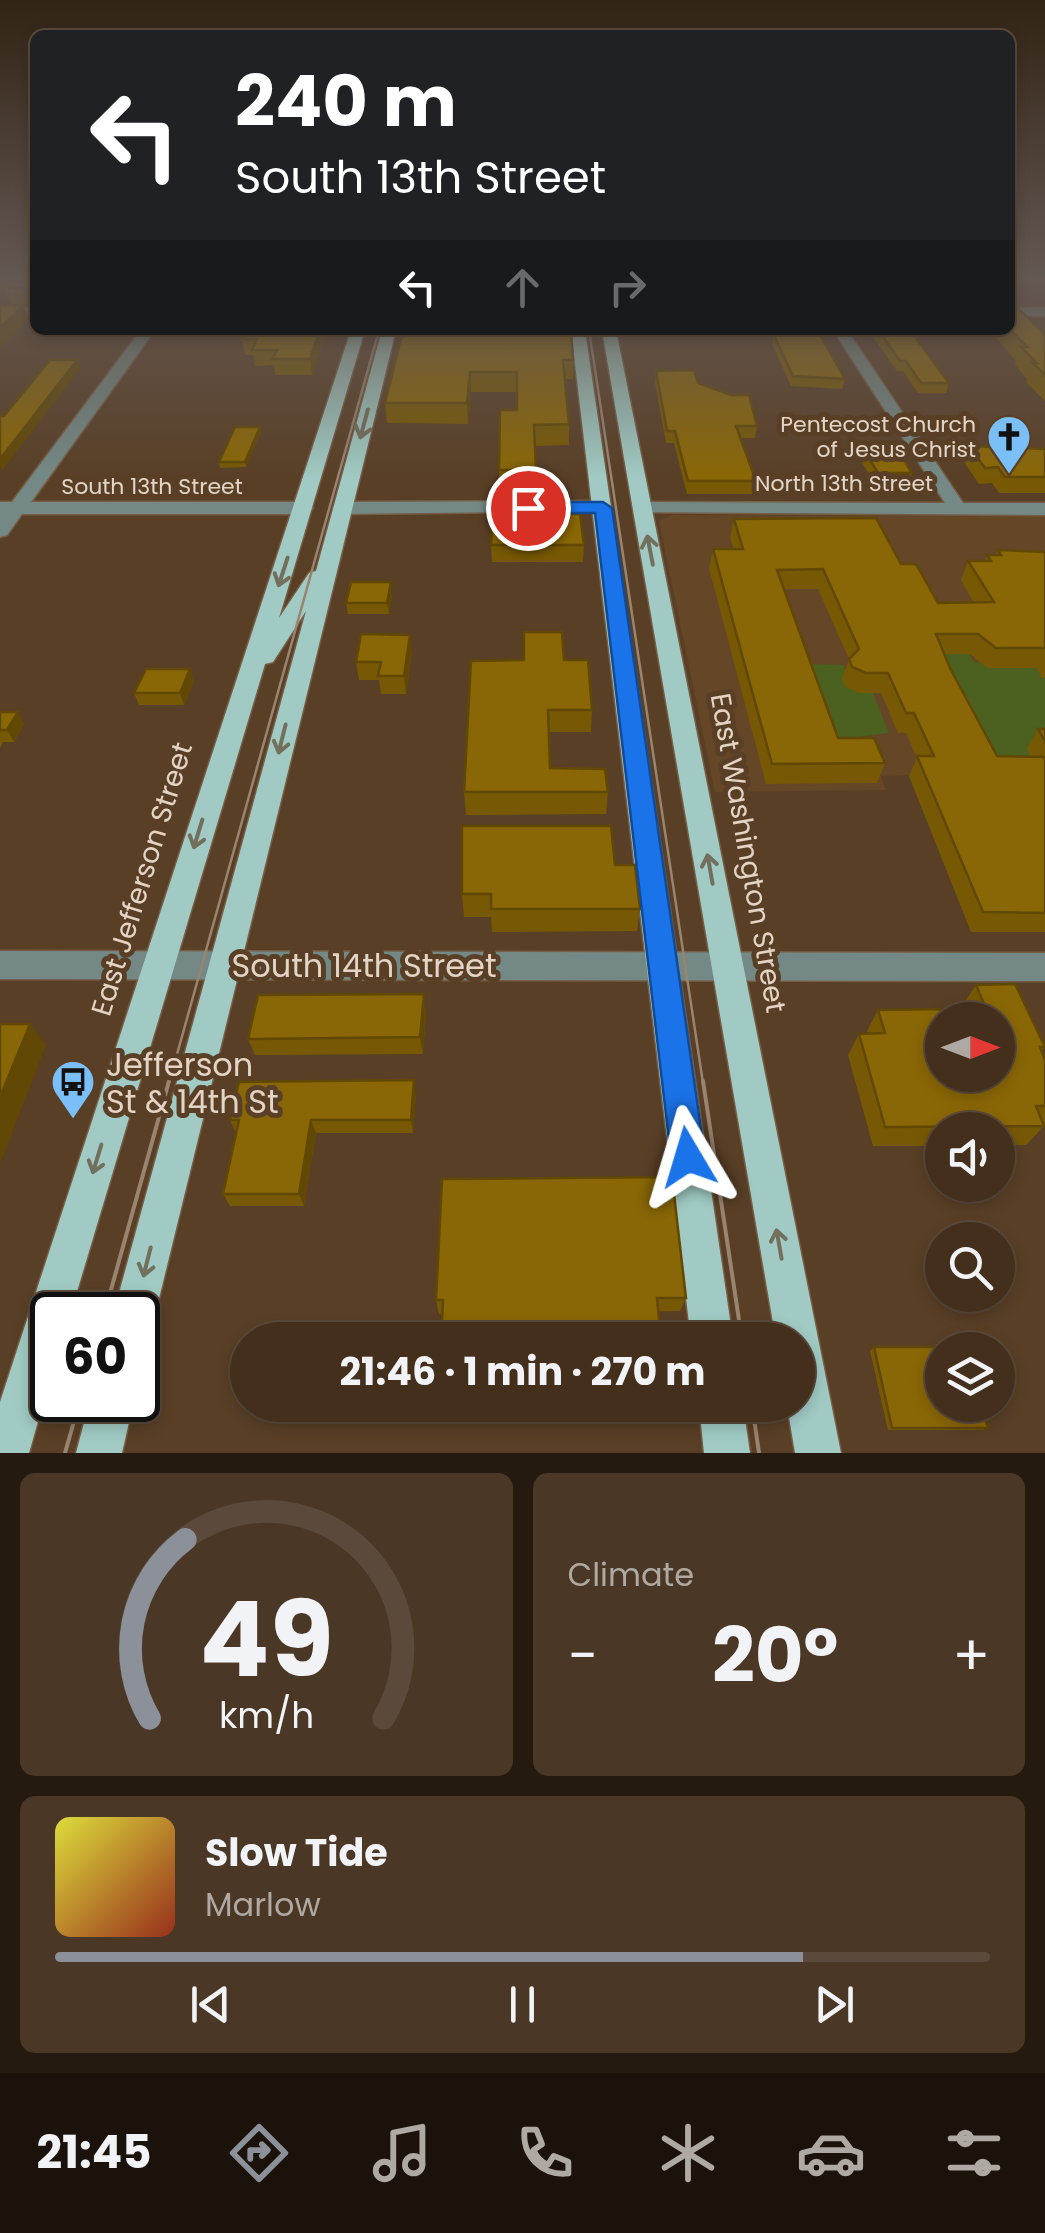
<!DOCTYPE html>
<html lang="en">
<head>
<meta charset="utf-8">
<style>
	body { margin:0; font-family:Poppins,sans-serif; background:#4a3725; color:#f1f3f6; height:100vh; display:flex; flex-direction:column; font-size:38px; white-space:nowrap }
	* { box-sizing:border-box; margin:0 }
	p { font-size:32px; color:#afa9a3 }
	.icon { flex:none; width:55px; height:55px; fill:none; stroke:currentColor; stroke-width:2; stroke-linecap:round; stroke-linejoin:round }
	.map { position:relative; height:1453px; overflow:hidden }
	.panel { display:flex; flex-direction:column; gap:20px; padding:20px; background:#251a0f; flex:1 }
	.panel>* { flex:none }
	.hud { position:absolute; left:30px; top:30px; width:985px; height:305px; border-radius:15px; box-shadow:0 5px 15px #0003,0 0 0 2px #5b4a3b; background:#202124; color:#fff; overflow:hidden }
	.needle { width:65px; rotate:90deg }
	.controls { position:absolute; left:925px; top:1002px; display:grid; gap:20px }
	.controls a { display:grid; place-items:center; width:90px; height:90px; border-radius:50%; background:#432f1c; box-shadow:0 5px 15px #0003,0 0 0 2px #5b4a3b; font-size:50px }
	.speed { position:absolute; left:30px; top:1292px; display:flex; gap:20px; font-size:50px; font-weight:700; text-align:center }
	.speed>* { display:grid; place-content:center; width:130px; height:130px; border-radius:50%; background:#432f1c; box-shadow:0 5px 15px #0003,0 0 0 2px #5b4a3b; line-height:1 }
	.speed .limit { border:5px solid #111; border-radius:15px; background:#fff; color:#111 }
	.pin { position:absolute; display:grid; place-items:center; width:85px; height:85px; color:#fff; margin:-42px; border:5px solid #fff; border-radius:50%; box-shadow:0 2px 10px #0007 }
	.me { position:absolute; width:110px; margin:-55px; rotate:353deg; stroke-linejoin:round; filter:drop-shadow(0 0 8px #0008) }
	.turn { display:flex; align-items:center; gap:35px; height:210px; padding:0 40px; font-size:45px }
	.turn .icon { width:130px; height:130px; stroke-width:2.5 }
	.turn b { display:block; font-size:70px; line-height:85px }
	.lanes { display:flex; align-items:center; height:95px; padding:0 40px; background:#0003; justify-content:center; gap:50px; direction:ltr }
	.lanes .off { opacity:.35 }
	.big { font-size:75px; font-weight:700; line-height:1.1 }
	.panel .widget { flex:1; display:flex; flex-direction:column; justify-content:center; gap:15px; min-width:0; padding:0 35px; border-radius:15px; background:#4a3725 }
	.panel .dial { align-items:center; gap:0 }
	.dial svg { height:260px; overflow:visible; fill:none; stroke:#5b4a3b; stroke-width:7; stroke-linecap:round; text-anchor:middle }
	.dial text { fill:#f1f3f6; stroke:none }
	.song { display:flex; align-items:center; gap:30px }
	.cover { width:120px; height:120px; border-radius:15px; background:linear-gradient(135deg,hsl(60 70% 55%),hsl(10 70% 35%)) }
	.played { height:10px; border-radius:5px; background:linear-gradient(90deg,#8c9099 80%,#5b4a3b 80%) }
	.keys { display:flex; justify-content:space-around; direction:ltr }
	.heat { display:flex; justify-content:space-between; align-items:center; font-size:55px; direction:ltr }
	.panel .tiles { flex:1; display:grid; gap:20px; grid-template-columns:1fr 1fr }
	.widget:last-child { grid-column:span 2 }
	.trip { position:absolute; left:230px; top:1322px; width:585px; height:100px; border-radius:50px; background:#432f1c; box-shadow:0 5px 15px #0003,0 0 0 2px #5b4a3b; font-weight:700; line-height:100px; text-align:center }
	.tabs { display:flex; height:160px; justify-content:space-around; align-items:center; background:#1b130b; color:#afa9a3 }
	.tabs .icon { width:70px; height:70px }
	.tabs .on { color:#8c9099 }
	.tabs b { font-size:45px; color:#f1f3f6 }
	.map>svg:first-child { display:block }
	.built { fill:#654626 }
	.green { fill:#4c601f }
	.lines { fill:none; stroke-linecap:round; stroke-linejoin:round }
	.minor-casing { stroke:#755d46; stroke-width:3 }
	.major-casing { stroke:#755d46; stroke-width:3 }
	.minor { fill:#748985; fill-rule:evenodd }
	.major { fill:#a0cac3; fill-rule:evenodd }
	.tram-far1 { stroke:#998470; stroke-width:2.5 }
	.tram { stroke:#998470; stroke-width:4 }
	.wall { fill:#775905 }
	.shaded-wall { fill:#614804 }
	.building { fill:#8a6706; stroke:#614804; stroke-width:2.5 }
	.oneway { stroke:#72705d }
	.route { fill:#1a73e8; stroke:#114b97; stroke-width:2.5 }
	.labels { text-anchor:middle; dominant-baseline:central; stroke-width:10; stroke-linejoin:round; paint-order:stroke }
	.far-poi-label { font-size:22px; fill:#e4d4c6; stroke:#593f26; text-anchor:end }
	.far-street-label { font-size:22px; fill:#e4d4c6; stroke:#593f26 }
	.street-label { font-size:28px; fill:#e4d4c6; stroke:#593f26 }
	.near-street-label { font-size:32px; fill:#e4d4c6; stroke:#593f26 }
	.near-poi-label { font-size:32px; fill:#e4d4c6; stroke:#593f26; text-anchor:start }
</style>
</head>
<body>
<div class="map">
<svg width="1045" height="1453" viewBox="0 0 1045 1453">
	<rect width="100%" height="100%" fill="#593f26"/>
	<!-- built -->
	<path class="built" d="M672,515L1045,516V772L881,776L886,790L715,792L659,521Z"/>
	<!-- green -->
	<path class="green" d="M961,639L974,662L1036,668L1045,679V772H989L931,654Z
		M807,664L844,665L846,687L873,693L889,733L834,740Z"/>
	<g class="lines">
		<defs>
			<path id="minor" d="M0,308H35V316H0Z
				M1010,308H1045V316H1010Z
				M141,330H155L31,502H304L313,508L304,514H22L7,535L0,537V502H12Z
				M833,330H847L963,503H1045V515L635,512V504L642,502L945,503Z
				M603,501L612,507L610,511L343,514L334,508L343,502Z
				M0,951L1045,953V981L0,979Z"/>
			<path id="major" d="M351,330H365L279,618L309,573L316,571L382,330H396L155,1315L149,1330L138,1334V1315H113L306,611L273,662L265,664L70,1315H52V1373L29,1453H0V1402Z
				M571,330H585L733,1340H691Z
				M602,330H616L841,1453H795L787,1405H798V1340H776Z
				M90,1400H134L122,1453H76Z
				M699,1405H743L750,1453H704Z"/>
		</defs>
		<!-- minor casing -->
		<use href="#minor" class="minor-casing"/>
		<!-- major casing -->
		<use href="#major" class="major-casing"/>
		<!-- minor -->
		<use href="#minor" class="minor"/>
		<!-- major -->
		<use href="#major" class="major"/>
		<!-- tram-far1 -->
		<path class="tram-far1" d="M589,330L703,1083
			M169,1083L379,330"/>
		<!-- tram -->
		<path class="tram" d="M703,1081L742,1340
			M104,1315L169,1081
			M752,1405L759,1453
			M65,1453L80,1400"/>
	</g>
	<!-- wall -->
	<path class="wall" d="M35,275V304H11L4,288Z
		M1010,275H1045V283H1011L1012,284L1010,290Z
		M246,330H327L312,375H275L274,365L255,366L253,355H245L242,339Z
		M403,330L573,360V379H565L569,424V445L535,446L536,491H500L499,470L517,410V392H471L468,424L387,423L385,403Z
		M868,330H910L949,383L946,393H918L903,371H897Z
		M989,330H1010L1045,334V401L1026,382L1027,379L1015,365L1016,361Z
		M774,335L845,379L842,389L791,386L772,344Z
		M656,371L698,383L757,426L755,438H740L756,481L753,494H687L674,443H666L655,382Z
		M260,427L261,432L246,467L220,468L219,462Z
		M969,446L1045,449V493H999L992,483L979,484L964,462Z
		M864,450L912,473L909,484H875L861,461Z
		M734,519L901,564L938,603H974L961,580L968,561H985L987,555H996L998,550L1045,552V678H1042L1036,668H987L970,654H944L997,756L1031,757L1027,749L1038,729H1045V932H971L909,776L917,758L906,733H898L881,693H859L846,687L842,679L849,659L818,589H784L838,738L885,763L877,783L766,784L709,568L713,549H734L730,538Z
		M491,545H584L583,562H492Z
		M392,594L389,614H348L346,603Z
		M412,652L406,694H381L379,680H359L356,662Z
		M564,660L592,710L591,732H549L550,768L608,792L606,814L466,815L464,792Z
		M194,681L184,705H139L134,693Z
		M0,712L24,724L14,742H3L0,748Z
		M615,865L640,909L637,931L492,932L491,917H464L462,894Z
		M976,985L1045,1047L1041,1052L1045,1060V1125L1026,1145H998V1130H942V1146H873L848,1055L859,1034L868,1033L867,1031L878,1010L942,1075H998V1020H967L962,1006Z
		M426,1011L423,1054L255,1055L248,1039Z
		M416,1094L413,1133H316L304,1206H230L223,1194L236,1132L230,1120Z
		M686,1298L680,1311L439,1314L436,1300Z
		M874,1347L988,1428L983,1430H888L870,1351Z"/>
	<!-- shaded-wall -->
	<path class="shaded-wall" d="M24,305L30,320L0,349V328Z
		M320,330H327L312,375L310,359Z
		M77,360L80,369L2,471L0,465V459Z
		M470,372L471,392L468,424L467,403Z
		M260,427L261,432L246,467L245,462Z
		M391,582L392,594L389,614L387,603Z
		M410,635L412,652L406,694L404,676Z
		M190,669L194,681L184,705L180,693Z
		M18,712L24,724L14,742L7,730Z
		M424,994L426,1011L423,1054L420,1037Z
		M30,1024L46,1045L0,1164V1097Z
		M414,1080L416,1094L413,1133L411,1120Z
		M311,1120L316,1133L304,1206L299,1194Z"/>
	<!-- building -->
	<path class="building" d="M19,275H35V292L33,294L29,288H4Z
		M1010,301L1045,334V375L1033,363H1037L1021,347H1027L1010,329Z
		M0,305H24L0,328Z
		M246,330H320L310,359H272L277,350H252L257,339H242Z
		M403,330H571L573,360H563L569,424L534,425L536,470H499L500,410H517V372H470L467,403H385Z
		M878,330H910L949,383H921L906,361H900Z
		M774,335H820L845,379L793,376Z
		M50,360H77L0,459V416H4Z
		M694,370L698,383L731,395H749L757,426H736L756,481H688L675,431H667L656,371Z
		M235,427H260L245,462H219Z
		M969,446L1045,449V477H1005L998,467L985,468Z
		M864,450H898L912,473H878Z
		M492,514H580L584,545H491Z
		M876,518L901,564H916L938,603L994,602L968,561H991L987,555H1001L998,550L1045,552V648H996L978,634H936L950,668L997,756L1045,757V913L983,912L917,756H934L914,713H906L888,673H866L852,667L849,659L859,649L823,569L777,570L838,738H874L885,763L772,764L713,549H743L734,519Z
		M351,582H391L387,603H346Z
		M524,632H562L564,660H588L592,710H548L550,768L605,769L608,792H464L471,661L524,660Z
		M361,634L410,635L404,676H378L381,662H356Z
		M146,669H190L180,693H134Z
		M0,712H18L7,730H0Z
		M1038,729H1045V741Z
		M462,826H611L615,865H635L640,909H491V894H462Z
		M1015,984L1045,1047H1040L1045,1060V1106H1036L1044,1126L885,1127L859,1034L885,1033L878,1010L940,1009L944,1020H942V1075H998V1044L1000,1043L998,1037V1020H991L976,985Z
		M424,994L420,1037L248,1039L258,995Z
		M0,1024H30L0,1097Z
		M414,1080L411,1120H311L299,1194H223L239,1120H230L239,1082Z
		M672,1177L686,1298H657L661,1340H441L443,1300H436L442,1179Z
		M874,1347H964L965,1350H942V1405H981L988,1428H892Z"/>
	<!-- one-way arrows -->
	<defs><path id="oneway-shaft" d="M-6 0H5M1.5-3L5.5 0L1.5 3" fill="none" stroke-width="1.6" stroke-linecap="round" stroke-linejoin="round" transform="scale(2.5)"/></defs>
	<g class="oneway">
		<use href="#oneway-shaft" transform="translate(364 424) rotate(105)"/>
		<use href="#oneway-shaft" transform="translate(650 550) rotate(-101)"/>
		<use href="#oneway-shaft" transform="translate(283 572) rotate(108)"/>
		<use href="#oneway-shaft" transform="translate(282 739) rotate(104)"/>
		<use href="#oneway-shaft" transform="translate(198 834) rotate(107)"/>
		<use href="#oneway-shaft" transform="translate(710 869) rotate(-100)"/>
		<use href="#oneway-shaft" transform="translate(97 1159) rotate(107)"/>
		<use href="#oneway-shaft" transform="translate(779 1244) rotate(-100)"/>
		<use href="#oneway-shaft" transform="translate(147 1262) rotate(104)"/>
	</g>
	<!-- sky -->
	<linearGradient id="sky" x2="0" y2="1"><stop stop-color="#312315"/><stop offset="0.58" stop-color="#645852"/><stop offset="1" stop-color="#645852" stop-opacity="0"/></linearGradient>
	<rect width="1045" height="478" fill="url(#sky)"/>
	<!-- route -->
	<path class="route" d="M603,502L612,508L705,1157L700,1169L688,1174L676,1169L671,1157L595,513H528L520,508L528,502Z"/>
	<!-- icons -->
	<defs>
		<symbol id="church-pin" viewBox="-11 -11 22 30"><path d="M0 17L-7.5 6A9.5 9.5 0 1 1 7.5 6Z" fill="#7abff8" stroke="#593f26"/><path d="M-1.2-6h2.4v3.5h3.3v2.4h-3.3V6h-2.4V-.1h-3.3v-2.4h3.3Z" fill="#111"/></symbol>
		<symbol id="bus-pin" viewBox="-11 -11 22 30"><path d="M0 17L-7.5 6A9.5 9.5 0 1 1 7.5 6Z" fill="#7abff8" stroke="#593f26"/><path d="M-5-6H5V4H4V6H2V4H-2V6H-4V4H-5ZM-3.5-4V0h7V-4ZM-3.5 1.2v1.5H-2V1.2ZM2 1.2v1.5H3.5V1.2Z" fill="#111"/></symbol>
	</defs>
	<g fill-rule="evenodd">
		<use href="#church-pin" x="984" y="412" width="50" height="68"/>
		<use href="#bus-pin" x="48" y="1057" width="50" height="68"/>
	</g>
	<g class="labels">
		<!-- far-poi labels -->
		<g class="far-poi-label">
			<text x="976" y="424">Pentecost Church<tspan x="976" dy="25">of Jesus Christ</tspan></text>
		</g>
		<!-- far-street labels -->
		<g class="far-street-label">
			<text x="844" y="483">North 13th Street</text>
			<text x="152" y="486">South 13th Street</text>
		</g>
		<!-- street labels -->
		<g class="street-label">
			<text transform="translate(748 853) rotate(80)">East Washington Street</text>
			<text transform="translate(142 879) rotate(-73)">East Jefferson Street</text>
		</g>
		<!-- near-street labels -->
		<g class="near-street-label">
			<text x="364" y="965">South 14th Street</text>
		</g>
		<!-- near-poi labels -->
		<g class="near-poi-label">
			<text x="106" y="1064">Jefferson<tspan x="106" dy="37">St &amp; 14th St</tspan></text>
		</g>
	</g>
</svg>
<div class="controls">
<a><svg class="needle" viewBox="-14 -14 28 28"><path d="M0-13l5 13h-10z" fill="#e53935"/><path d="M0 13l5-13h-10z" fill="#afa9a3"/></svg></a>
<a><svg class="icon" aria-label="sound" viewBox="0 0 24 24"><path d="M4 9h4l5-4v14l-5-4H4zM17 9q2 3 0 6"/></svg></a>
<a><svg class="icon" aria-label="search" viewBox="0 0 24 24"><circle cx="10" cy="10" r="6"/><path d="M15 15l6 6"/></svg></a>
<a><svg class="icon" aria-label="layers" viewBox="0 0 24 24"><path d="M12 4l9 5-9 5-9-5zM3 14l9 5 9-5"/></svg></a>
</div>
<div class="speed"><div class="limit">60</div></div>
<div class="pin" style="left:528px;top:508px;background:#d93025"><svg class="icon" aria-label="arrive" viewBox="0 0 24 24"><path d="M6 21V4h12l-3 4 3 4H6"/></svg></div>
<svg class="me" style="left:688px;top:1157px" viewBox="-20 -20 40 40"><path d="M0-17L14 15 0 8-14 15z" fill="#1a73e8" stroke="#fff" stroke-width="4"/></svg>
<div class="trip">21:46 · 1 min · 270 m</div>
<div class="hud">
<div class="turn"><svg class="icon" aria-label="left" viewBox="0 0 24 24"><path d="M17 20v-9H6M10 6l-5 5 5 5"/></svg><div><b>240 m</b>South 13th Street</div></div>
<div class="lanes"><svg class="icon" aria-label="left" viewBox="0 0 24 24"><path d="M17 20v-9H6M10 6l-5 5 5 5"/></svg><svg class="icon off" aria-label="ahead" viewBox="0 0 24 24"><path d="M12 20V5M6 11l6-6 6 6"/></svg><svg class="icon off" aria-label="right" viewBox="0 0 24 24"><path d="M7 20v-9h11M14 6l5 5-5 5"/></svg></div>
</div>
</div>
<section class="panel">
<div class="tiles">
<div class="widget dial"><svg viewBox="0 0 100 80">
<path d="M14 69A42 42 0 1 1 86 69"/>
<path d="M14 69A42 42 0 0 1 25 14" stroke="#8c9099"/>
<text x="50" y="56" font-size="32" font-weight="700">49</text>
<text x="50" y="72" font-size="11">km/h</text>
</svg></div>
<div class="widget"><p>Climate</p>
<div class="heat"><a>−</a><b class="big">20°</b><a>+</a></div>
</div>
<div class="widget">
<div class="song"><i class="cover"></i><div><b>Slow Tide</b><p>Marlow</p></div></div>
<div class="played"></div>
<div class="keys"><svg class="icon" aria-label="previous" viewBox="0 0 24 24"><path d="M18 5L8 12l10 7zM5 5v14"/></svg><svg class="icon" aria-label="pause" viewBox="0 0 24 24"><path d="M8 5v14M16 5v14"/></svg><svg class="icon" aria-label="next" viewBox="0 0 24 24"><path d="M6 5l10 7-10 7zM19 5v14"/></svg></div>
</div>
</div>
</section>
<nav class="tabs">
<b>21:45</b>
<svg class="icon on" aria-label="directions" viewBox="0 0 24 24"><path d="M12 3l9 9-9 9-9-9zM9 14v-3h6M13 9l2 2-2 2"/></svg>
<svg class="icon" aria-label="music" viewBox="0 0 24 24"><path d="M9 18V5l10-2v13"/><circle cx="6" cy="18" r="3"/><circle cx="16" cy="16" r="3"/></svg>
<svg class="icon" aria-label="phone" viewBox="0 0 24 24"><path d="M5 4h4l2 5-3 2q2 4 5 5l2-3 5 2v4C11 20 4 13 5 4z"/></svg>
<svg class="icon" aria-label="climate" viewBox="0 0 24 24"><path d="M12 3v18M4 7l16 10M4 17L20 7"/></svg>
<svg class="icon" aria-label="car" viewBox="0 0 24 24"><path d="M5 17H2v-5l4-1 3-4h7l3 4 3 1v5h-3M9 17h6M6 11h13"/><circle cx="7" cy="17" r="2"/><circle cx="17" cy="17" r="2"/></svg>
<svg class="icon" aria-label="filters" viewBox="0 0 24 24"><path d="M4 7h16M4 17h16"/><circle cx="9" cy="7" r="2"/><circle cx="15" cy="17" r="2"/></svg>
</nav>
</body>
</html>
